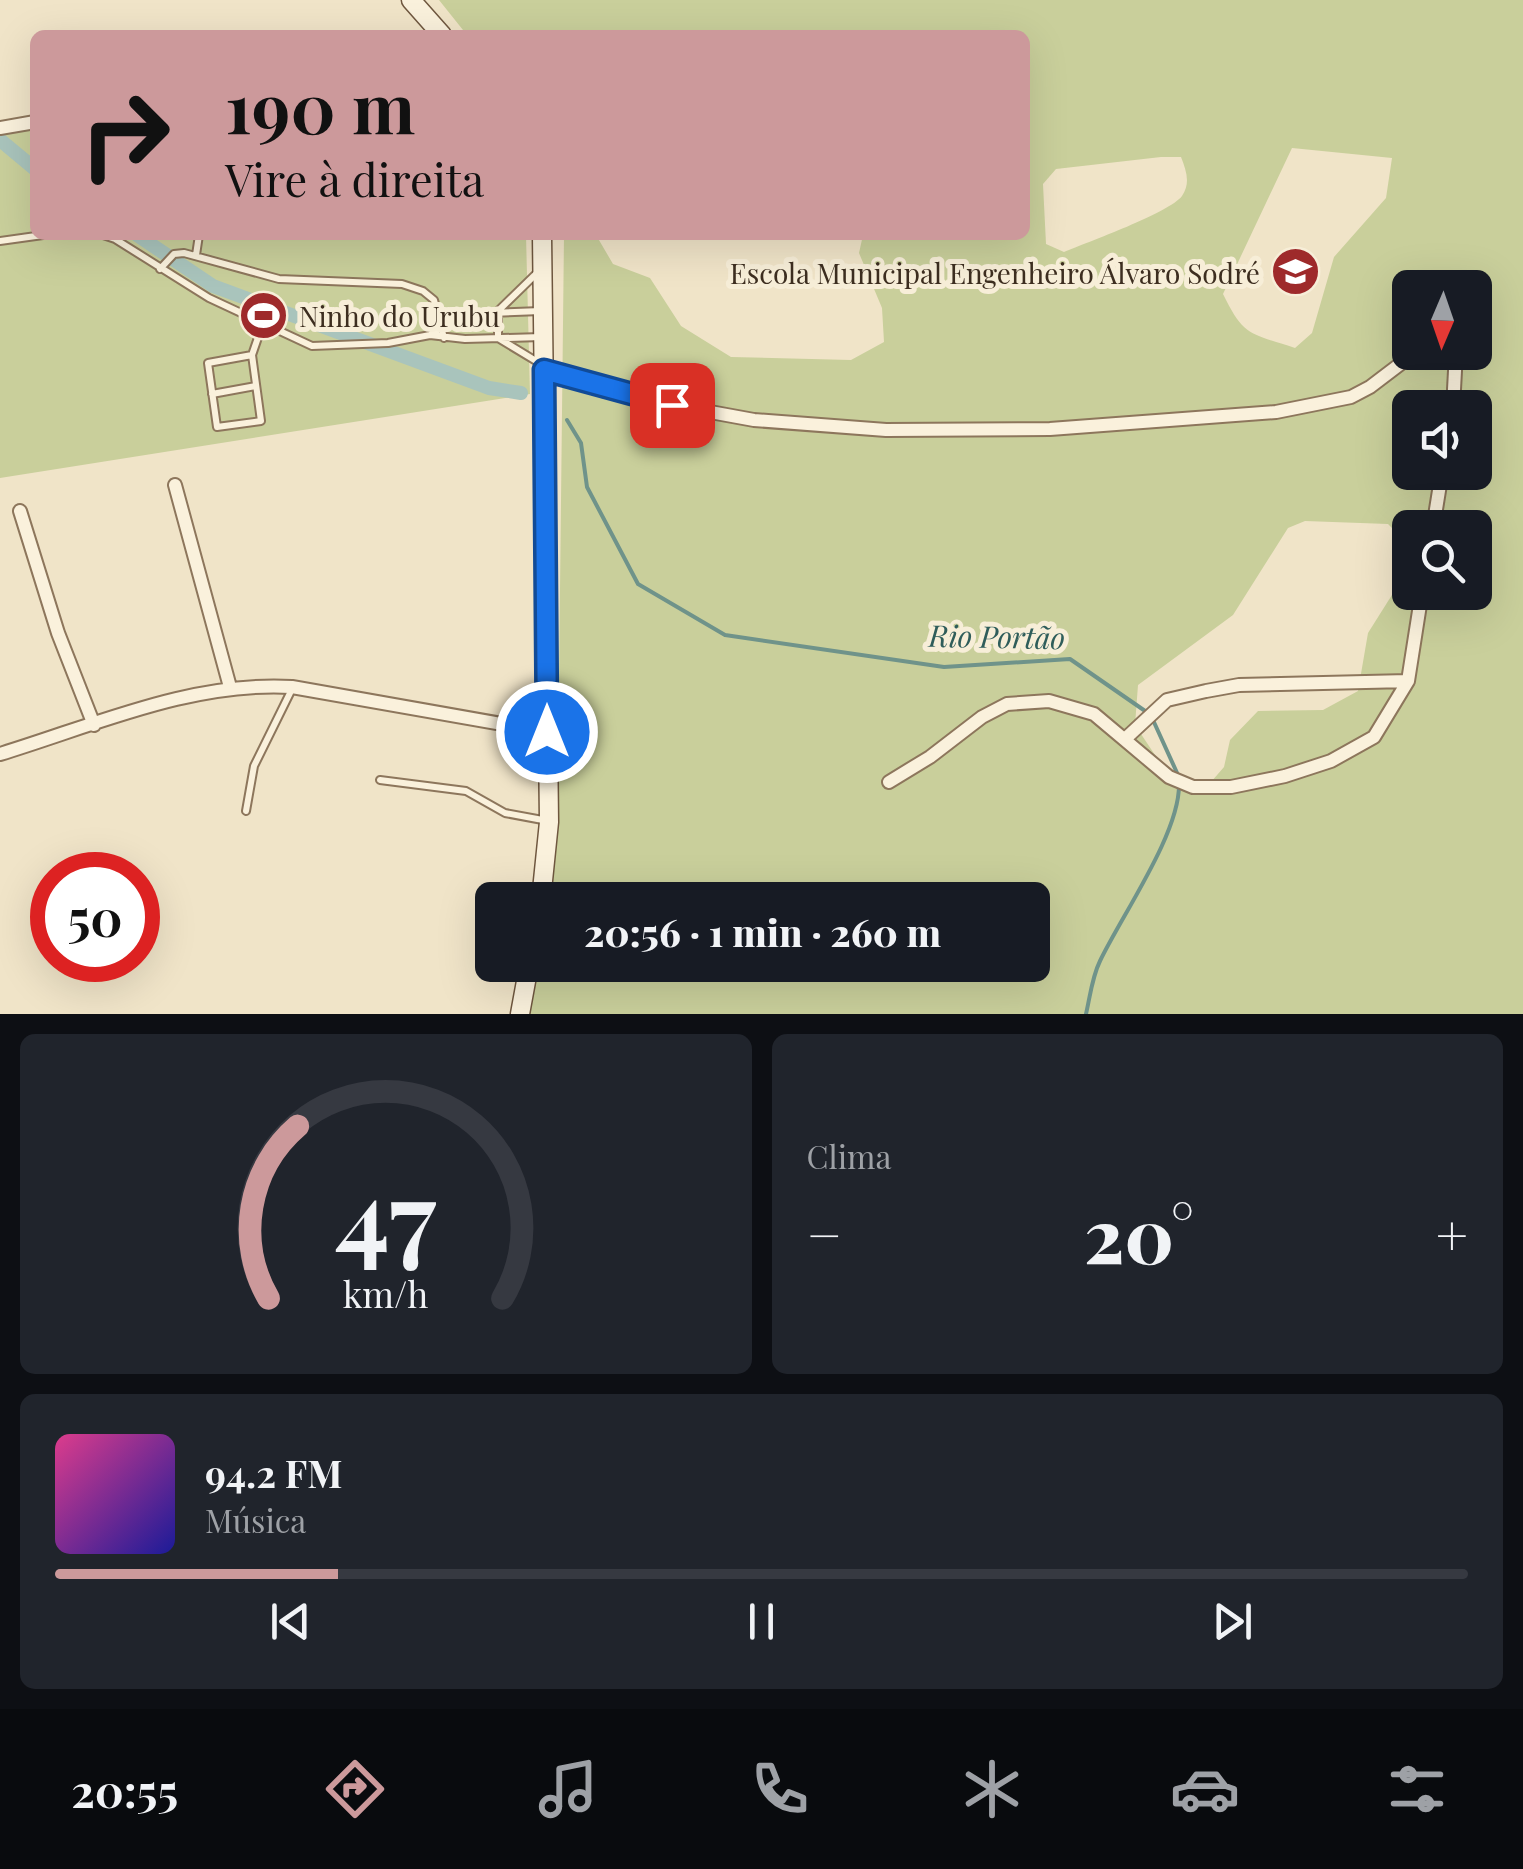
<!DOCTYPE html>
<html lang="pt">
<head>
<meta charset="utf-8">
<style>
	body { margin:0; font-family:"Playfair Display",serif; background:#20242c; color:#f1f3f6; height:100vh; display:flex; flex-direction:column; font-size:38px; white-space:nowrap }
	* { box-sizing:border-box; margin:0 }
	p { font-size:32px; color:#9ea1a6 }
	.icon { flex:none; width:55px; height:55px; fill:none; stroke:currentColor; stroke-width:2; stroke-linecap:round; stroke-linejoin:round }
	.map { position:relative; height:1014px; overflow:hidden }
	.side { display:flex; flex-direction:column; gap:20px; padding:20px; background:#0d0f14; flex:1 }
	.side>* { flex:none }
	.guide { position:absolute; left:30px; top:30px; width:1000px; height:210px; border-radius:15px; box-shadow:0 10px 40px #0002; background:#cc999b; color:#111; overflow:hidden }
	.needle { width:65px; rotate:182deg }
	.controls { position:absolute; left:1392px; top:270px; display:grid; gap:20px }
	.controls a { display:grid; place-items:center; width:100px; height:100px; border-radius:15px; background:#171b24; box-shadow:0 10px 40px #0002; font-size:50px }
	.speed { position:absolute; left:30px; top:852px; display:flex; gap:20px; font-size:50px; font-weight:700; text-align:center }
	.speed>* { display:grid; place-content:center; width:130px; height:130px; border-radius:50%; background:#171b24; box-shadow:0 10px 40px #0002; line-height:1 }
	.speed .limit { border:15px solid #d22; background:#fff; color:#111 }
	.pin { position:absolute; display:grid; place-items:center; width:85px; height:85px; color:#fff; margin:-42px; border-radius:20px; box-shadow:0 5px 15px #0006 }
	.me { position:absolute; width:110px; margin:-55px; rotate:0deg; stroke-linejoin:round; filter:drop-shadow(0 0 8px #0008) }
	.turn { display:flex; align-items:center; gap:35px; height:210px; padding:0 30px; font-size:45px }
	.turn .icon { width:130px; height:130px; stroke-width:2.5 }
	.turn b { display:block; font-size:70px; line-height:85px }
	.big { font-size:75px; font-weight:800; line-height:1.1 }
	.side .widget { flex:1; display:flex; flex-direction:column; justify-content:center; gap:15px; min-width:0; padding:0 35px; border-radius:15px; background:#20242c }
	.side .dial { align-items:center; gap:0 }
	.dial svg { height:260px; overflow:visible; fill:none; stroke:#363941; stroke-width:7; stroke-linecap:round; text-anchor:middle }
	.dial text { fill:#f1f3f6; stroke:none }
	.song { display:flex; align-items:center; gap:30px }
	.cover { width:120px; height:120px; border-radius:15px; background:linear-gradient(135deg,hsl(330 70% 55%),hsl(240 70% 35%)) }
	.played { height:10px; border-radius:5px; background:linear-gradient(90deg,#cc999b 20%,#363941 20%) }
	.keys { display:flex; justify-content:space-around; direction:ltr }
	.heat { display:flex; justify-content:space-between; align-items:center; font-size:55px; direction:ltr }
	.side .tiles { flex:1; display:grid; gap:20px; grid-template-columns:1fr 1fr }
	.widget:last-child { grid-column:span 2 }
	.trip { position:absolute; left:475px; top:882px; width:575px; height:100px; border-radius:15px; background:#171b24; box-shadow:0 10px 40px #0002; font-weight:800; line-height:100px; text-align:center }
	.tabs { display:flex; height:160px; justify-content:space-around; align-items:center; background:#090b0e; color:#9ea1a6 }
	.tabs .icon { width:70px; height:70px }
	.tabs .active { color:#cc999b }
	.tabs b { font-size:45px; color:#f1f3f6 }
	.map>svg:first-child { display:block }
	.green { fill:#c9cf9b; fill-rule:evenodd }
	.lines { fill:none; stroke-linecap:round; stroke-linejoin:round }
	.stream { stroke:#6f938a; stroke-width:4 }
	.canal { stroke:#a9c4bc; stroke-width:14 }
	.service-casing { stroke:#8d765c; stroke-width:10 }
	.minor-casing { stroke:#8d765c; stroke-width:16 }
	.secondary-casing { stroke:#6f573f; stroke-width:21 }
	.service { stroke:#faf1dc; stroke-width:6 }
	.minor { stroke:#faf1dc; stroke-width:12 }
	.secondary { stroke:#faf1dc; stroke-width:18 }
	.route-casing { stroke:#114b97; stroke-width:25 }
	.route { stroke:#1a73e8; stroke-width:18 }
	.labels { text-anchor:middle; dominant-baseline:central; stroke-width:10; stroke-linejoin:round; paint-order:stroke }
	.poi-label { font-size:28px; fill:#3d2e20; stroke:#f7eed8; text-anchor:end }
	.water-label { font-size:30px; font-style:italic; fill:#2f5d5a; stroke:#f7eed8 }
</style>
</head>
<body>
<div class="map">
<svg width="1523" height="1014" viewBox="0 0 1523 1014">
	<rect width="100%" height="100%" fill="#f0e4c8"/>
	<!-- green -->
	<path class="green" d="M439,0H1523V1014H523L533,965H1032V900H546L558,767L564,235H596L613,264L650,278L681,326L731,357L851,360L884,342L882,308L859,253L863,235H1025V35H467ZM1292,148L1392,158L1386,198L1334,257L1312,333L1295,348C1250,333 1244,337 1223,294ZM1161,157H1181C1186,170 1191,183 1182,196C1169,213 1088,242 1064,252L1046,244L1043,184L1056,169ZM1410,288H1475V352H1410ZM1410,408H1475V472H1410ZM1305,521L1388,524L1403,539L1402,579L1368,633L1358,691L1323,710L1258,711L1230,740L1224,767L1211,782L1191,784L1159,761L1135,725L1138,685L1233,615L1288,528ZM1410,528H1475V592H1410Z
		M35,129V235H526L530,394L0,478V135Z"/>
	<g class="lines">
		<!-- stream -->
		<path class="stream" d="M567,420L581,443L587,487L638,584L725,635L944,667L1070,659L1148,713
			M1153,720L1178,775
			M1086,1014C1090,997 1092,977 1100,961C1122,915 1180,833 1179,784"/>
		<!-- canal -->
		<path class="canal" d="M0,140L35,169
			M137,235L213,286L489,388L521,393"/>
		<defs>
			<path id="service" d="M103,235L115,239L209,298L312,346L388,343L430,335L464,314L541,311
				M0,241L43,235
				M196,255L199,235
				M160,269L174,254L184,253L279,279L402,284L423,291L434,300L444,338
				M538,272L498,311V338L541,364
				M430,335L465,339L542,337
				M252,355L208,363L217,427L261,421L252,355L263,323
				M212,394L256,386
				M380,780L466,791L505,813L548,821
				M246,811L254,766L292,689"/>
			<path id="minor" d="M0,128L35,122
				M544,369L672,405L754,420L886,430L1050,429L1276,412L1351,397L1370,387L1416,352
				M1453,408L1456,352
				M175,485L230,687
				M20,511L58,633L94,725
				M1433,528L1442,472
				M1125,739L1167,700L1206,691L1239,685L1408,681
				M0,754C95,725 192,681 292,687L547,732
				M889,782L930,757L982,717L1007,704L1049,701L1094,714L1169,777L1193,787H1231L1285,776L1331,761L1374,737L1408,681L1422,592"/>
			<path id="secondary" d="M411,0L442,35
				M541,900L549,822L542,235
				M520,1014L529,965"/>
		</defs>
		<!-- service casing -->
		<use href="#service" class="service-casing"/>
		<!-- minor casing -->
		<use href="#minor" class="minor-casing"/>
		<!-- secondary casing -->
		<use href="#secondary" class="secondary-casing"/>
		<!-- service -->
		<use href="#service" class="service"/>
		<!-- minor -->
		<use href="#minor" class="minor"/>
		<!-- secondary -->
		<use href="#secondary" class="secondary"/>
	</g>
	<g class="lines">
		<defs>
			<path id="route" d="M547,732L544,370L672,405"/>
		</defs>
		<!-- route casing -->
		<use href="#route" class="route-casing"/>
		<!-- route -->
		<use href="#route" class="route"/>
	</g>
	<!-- icons -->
	<defs>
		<symbol id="school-disc" viewBox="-11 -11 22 22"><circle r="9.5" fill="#9e2a2b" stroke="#f7eed8"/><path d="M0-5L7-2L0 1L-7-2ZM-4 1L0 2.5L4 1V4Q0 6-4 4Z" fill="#fff"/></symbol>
		<symbol id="stadium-disc" viewBox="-11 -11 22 22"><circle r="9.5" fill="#9e2a2b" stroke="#f7eed8"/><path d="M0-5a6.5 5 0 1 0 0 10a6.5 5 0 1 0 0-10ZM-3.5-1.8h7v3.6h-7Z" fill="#fff"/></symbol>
	</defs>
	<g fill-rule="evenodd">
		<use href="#school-disc" x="1268" y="244" width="55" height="55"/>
		<use href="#stadium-disc" x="236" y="288" width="55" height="55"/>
	</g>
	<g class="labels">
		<!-- poi labels -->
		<g class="poi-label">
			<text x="1260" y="272">Escola Municipal Engenheiro Álvaro Sodré</text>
			<text x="299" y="315" text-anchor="start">Ninho do Urubu</text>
		</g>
		<!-- water labels -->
		<g class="water-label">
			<text transform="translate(997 636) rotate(1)">Rio Portão</text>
		</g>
	</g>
</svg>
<div class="controls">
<a><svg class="needle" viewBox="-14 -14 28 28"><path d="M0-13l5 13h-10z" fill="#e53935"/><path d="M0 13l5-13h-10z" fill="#9ea1a6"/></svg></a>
<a><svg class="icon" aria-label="sound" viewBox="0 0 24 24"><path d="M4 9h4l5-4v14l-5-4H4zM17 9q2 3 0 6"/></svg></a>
<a><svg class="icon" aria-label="search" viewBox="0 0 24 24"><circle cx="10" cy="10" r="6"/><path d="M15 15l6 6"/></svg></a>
</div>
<div class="speed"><div class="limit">50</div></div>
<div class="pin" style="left:672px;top:405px;background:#d93025"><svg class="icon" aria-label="arrive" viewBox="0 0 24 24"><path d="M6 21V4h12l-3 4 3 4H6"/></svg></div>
<svg class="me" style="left:547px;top:732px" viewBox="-20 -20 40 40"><circle r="17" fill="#1a73e8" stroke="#fff" stroke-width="3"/><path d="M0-11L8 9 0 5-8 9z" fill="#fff"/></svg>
<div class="trip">20:56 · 1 min · 260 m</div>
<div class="guide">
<div class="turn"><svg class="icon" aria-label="right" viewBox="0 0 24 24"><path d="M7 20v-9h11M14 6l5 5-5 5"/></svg><div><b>190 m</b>Vire à direita</div></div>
</div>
</div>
<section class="side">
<div class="tiles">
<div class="widget dial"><svg viewBox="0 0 100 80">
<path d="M14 69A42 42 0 1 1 86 69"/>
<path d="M14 69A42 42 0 0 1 23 16" stroke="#cc999b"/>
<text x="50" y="56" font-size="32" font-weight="700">47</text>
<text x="50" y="72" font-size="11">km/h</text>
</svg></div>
<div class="widget"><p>Clima</p>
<div class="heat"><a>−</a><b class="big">20°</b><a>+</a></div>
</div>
<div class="widget">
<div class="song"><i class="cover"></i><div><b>94.2 FM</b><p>Música</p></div></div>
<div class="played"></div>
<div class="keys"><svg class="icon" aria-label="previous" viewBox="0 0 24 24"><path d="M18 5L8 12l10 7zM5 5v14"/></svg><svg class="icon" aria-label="pause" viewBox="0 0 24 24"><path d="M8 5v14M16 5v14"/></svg><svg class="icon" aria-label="next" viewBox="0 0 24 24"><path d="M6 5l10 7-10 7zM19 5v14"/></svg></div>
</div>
</div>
</section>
<nav class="tabs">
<b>20:55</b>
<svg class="icon active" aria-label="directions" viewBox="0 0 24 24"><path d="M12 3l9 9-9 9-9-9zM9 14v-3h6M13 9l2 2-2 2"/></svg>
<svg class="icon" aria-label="music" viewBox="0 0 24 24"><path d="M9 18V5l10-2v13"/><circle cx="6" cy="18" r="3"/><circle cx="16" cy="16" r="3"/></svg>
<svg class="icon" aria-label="phone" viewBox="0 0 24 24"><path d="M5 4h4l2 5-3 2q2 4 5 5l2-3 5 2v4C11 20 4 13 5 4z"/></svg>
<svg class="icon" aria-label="climate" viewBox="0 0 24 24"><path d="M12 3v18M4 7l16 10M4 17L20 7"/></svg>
<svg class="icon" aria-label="car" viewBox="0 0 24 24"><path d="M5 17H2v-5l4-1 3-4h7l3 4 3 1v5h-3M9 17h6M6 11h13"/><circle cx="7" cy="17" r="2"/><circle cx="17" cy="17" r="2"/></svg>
<svg class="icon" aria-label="filters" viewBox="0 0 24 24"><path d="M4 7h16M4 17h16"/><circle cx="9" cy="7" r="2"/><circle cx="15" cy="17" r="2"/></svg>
</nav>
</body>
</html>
